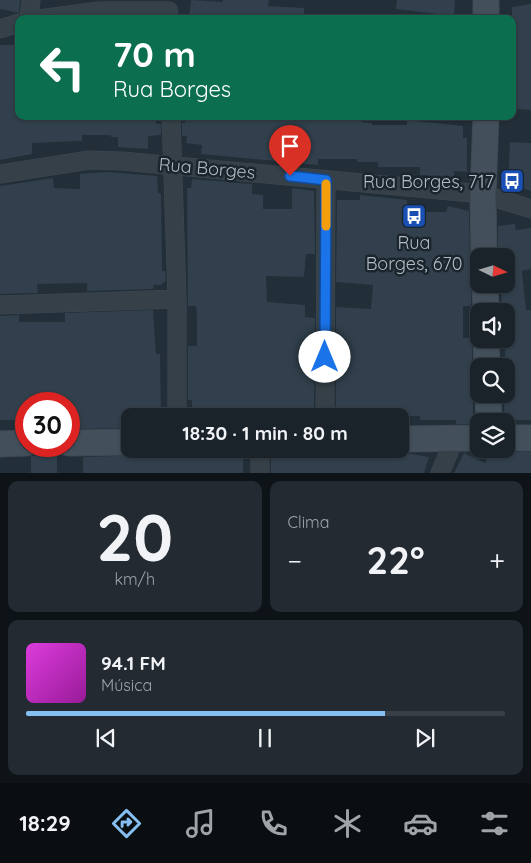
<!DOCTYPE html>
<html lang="pt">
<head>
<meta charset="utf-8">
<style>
	body { margin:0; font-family:Quicksand,sans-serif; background:#232a32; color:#f1f3f6; height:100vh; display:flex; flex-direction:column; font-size:19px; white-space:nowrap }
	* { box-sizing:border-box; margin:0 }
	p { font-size:16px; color:#9fa4a8 }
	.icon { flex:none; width:28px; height:28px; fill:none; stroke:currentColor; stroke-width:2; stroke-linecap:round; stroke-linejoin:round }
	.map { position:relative; height:473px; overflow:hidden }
	.panel { display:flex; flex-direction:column; gap:8px; padding:8px; background:#0e1317; flex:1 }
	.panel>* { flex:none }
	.hud { position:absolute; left:15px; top:15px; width:501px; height:105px; border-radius:10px; box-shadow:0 1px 4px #0004,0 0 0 1px #383f47; background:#0b6e4f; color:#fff; overflow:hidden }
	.needle { width:32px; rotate:95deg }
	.controls { position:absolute; left:470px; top:248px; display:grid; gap:10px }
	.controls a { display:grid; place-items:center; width:45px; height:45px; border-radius:10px; background:#1a222a; box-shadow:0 1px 4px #0004,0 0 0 1px #383f47; font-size:25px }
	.speed { position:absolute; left:15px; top:392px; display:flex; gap:10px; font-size:25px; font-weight:700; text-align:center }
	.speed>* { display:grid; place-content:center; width:65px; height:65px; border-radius:50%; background:#1a222a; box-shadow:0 1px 4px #0004,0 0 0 1px #383f47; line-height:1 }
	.speed .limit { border:8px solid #d22; background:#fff; color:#111 }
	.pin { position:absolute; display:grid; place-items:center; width:42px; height:42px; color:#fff; margin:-51px -21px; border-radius:50% 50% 50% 0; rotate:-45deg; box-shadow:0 0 5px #0007 }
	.pin .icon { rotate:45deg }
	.me { position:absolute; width:55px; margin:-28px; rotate:0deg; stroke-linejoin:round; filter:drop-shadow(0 0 4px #0008) }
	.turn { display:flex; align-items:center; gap:18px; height:105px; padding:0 15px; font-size:22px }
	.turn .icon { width:65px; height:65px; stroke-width:2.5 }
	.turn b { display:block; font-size:35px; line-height:42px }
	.big { font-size:38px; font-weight:800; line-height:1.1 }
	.panel .widget { flex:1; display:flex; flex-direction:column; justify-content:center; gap:8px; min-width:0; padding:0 18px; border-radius:10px; background:#232a32 }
	.panel .dial { align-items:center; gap:0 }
	.dial b { font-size:65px; line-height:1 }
	.song { display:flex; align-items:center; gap:15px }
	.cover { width:60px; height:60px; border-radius:8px; background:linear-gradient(135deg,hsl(300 70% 55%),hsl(300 70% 35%)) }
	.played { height:5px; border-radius:2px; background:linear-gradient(90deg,#86c0f3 75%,#383f47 75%) }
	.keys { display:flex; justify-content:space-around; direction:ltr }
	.heat { display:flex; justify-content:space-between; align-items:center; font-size:28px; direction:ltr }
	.panel .tiles { flex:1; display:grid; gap:8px; grid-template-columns:1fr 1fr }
	.widget:last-child { grid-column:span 2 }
	.trip { position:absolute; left:121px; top:408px; width:288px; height:50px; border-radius:10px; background:#1a222a; box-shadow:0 1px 4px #0004,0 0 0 1px #383f47; font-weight:800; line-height:50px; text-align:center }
	.menu { display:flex; height:80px; justify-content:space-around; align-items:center; background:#0a0e11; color:#9fa4a8 }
	.menu .icon { width:35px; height:35px }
	.menu .active { color:#86c0f3 }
	.menu b { font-size:22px; color:#f1f3f6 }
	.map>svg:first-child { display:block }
	.building { fill:#31404c }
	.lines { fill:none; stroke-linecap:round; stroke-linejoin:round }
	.street-casing { stroke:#3e4952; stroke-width:19 }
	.secondary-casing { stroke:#3e4952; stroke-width:27 }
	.street { stroke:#354048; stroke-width:18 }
	.secondary { stroke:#43505b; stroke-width:25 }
	.route-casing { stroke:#114b97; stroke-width:12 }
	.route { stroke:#1a73e8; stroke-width:9 }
	.slow { stroke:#f59e0b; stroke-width:9 }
	.labels { text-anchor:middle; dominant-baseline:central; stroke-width:5; stroke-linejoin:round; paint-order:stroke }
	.street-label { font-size:18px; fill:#b0bbc5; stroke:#1b252d }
	.poi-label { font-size:18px; fill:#b0bbc5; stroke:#1b252d; text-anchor:end }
</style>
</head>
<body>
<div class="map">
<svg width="531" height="473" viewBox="0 0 531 473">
	<rect width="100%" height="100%" fill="#222e38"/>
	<!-- building -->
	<path class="building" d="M0,0H20L19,13L0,9Z
		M191,0L223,2V0H269L268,6L304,8V19H189Z
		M397,0H455L454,16L396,9Z
		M531,4V110L516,109L512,108V7Z
		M0,45H19V116H156V124H161V135L148,136V149L118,147V137H111V135H82V141L32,143V154L0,160Z
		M185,116H244L269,119V116H356L362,118V122L372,123V125H407V120L463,126V138H467V172L454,171V178L420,175V167H378V162H357V159H318V165L201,154L202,145L186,143L187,136H182V123H185Z
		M510,142L531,143V191L508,184Z
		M106,172L157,176L158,193L161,194L162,271H165L166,280L161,285H154L153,289L87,291V283L37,284L38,293L0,294V186L53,178L54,188L80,189V174Z
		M192,179L252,184V194L263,195V209H292V188L314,191L315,254H306L304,277L266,276L267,302L305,305V317L315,318L314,416H192V400H188V346H197V317L196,306H188L187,188H191Z
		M360,195L407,200V210H418V212H446L448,206L469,211L470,256L472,264L471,306H463V338H472L473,417L469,424H456V420H420V416H336V307L371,309L373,285L336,282L337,200H360Z
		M515,224L516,230L531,228V269L522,271L526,310H531V420H504L506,308L501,307L502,287H510L506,254L498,255V226Z
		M153,310L156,354H160L161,416H130V428L69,429V404H26V420H0V316L19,315V322H65V313Z
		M385,449L429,457L424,473H271V454L274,451L337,450V456L341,457L383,459Z
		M232,452L243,457V473H83V457Z
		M503,452H531V473H454L464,453L485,463L489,455L499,459Z
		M57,455V473H31V456Z"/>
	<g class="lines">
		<defs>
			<path id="street" d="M29,19L31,0
				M39,19L99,11H169
				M0,29L19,23
				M171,116L177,299V416
				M0,174L89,160L122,161L483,194L531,209
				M0,305L177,299
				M325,416L326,180
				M260,473V449
				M440,473L455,438"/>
			<path id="secondary" d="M486,0V19
				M484,256L483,194L486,116
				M485,284L486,311
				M486,339L487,366
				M488,394L489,421
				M506,438H531
				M400,439L479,438
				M69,443L130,442
				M0,444L26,443"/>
		</defs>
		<!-- street casing -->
		<use href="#street" class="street-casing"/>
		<!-- secondary casing -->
		<use href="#secondary" class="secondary-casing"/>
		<!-- street -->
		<use href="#street" class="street"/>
		<!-- secondary -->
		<use href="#secondary" class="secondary"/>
	</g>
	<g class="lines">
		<defs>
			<path id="route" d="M290,176L326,180L325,357"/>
		</defs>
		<!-- route casing -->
		<use href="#route" class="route-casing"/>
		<!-- route -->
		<use href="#route" class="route"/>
		<!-- slow -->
		<path class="slow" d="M326,226V184"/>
	</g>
	<!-- icons -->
	<defs>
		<symbol id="bus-square" viewBox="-11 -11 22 22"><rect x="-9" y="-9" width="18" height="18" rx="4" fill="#1a4fb4" stroke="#1b252d"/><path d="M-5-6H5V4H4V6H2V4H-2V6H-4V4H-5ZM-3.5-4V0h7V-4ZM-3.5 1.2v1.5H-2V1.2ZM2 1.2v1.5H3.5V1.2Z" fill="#fff"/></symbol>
	</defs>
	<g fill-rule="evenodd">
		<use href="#bus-square" x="498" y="167" width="28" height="28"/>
		<use href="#bus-square" x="400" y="202" width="28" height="28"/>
	</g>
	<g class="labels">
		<!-- street labels -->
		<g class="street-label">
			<text transform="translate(207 168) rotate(5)">Rua Borges</text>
		</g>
		<!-- poi labels -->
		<g class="poi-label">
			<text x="494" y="181">Rua Borges, 717</text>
			<text x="414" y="242" text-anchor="middle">Rua<tspan x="414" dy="21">Borges, 670</tspan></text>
		</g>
	</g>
</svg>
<div class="controls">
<a><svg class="needle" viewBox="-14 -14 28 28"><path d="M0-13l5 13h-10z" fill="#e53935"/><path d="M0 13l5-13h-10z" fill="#9fa4a8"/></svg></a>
<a><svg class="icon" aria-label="sound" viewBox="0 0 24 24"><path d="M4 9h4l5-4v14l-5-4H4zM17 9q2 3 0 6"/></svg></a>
<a><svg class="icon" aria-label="search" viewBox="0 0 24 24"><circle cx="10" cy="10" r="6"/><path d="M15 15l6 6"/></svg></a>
<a><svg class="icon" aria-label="layers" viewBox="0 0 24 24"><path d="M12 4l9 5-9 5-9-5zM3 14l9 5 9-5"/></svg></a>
</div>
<div class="speed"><div class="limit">30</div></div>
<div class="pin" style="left:290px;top:176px;background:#d93025"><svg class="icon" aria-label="arrive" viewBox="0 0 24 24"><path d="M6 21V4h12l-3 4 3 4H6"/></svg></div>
<svg class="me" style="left:325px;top:357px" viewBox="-20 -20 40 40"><circle r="19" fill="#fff"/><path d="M0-13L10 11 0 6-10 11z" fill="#1a73e8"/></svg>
<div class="trip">18:30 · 1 min · 80 m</div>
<div class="hud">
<div class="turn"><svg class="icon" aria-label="left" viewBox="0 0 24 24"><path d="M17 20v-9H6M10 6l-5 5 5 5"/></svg><div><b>70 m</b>Rua Borges</div></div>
</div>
</div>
<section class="panel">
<div class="tiles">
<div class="widget dial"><b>20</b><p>km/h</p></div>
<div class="widget"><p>Clima</p>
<div class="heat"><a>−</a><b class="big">22°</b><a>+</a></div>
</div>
<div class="widget">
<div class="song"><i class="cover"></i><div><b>94.1 FM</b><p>Música</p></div></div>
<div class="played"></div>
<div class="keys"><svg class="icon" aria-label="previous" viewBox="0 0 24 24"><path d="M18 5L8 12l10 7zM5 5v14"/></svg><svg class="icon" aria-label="pause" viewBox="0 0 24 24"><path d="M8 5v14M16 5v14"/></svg><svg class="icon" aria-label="next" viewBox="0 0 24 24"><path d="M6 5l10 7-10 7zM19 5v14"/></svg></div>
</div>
</div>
</section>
<nav class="menu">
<b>18:29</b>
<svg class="icon active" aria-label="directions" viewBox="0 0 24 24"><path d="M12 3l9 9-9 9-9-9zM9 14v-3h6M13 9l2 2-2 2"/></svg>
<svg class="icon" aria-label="music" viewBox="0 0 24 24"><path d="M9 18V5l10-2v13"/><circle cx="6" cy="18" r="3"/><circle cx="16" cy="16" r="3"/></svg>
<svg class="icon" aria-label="phone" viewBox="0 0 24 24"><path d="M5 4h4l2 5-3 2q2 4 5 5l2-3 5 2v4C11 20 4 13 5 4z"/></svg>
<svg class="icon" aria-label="climate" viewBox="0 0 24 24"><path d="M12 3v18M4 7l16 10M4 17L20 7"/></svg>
<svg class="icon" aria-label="car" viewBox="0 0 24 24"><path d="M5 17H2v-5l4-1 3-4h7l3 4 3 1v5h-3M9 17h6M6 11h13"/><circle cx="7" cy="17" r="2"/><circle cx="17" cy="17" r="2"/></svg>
<svg class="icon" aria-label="filters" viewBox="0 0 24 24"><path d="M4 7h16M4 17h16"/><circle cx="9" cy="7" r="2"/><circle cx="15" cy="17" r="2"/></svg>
</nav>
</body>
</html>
